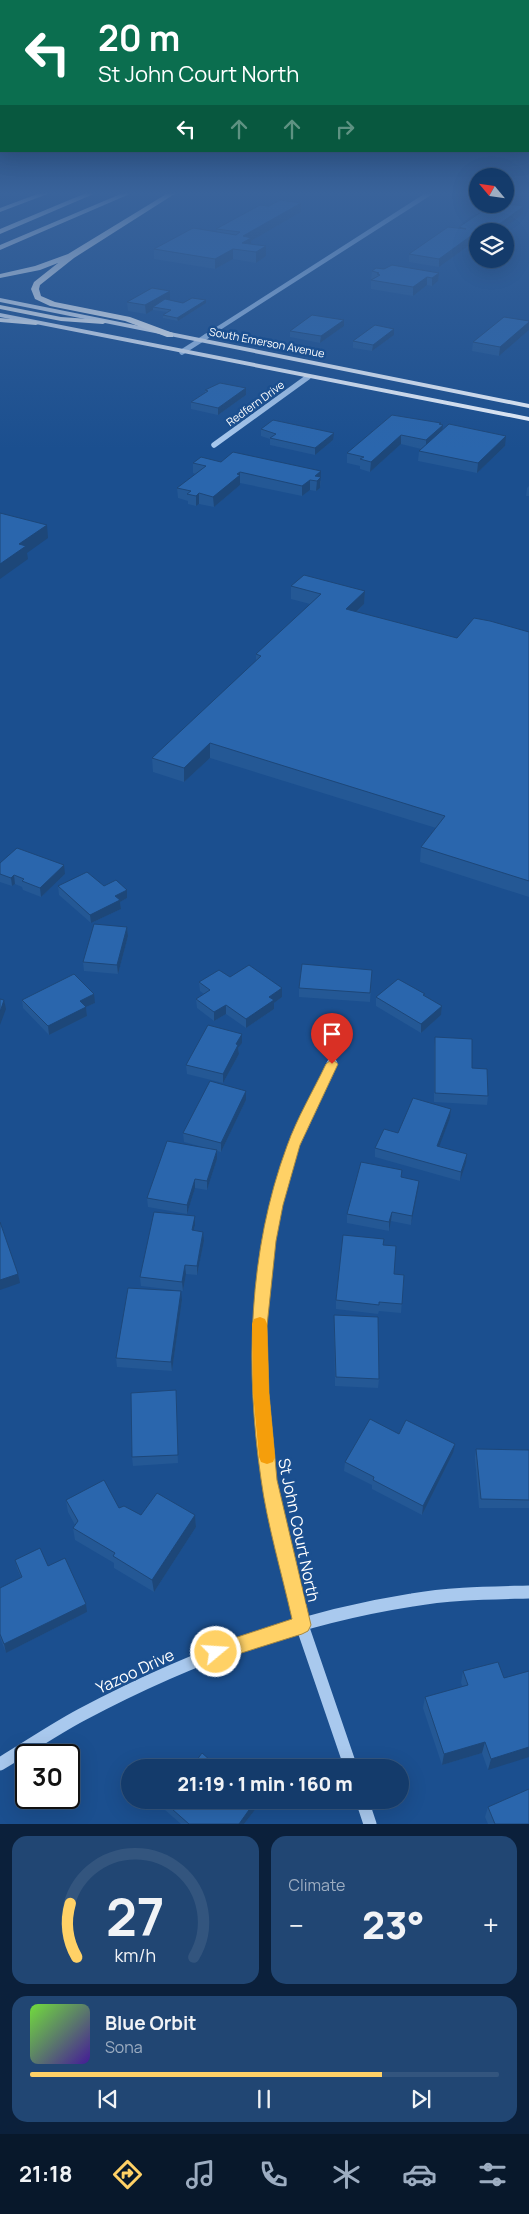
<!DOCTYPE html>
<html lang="en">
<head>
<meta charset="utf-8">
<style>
	body { margin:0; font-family:Manrope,sans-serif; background:#214673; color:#f1f3f6; height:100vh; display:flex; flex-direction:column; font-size:19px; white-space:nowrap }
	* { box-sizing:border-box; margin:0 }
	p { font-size:16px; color:#9dadc1 }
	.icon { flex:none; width:28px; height:28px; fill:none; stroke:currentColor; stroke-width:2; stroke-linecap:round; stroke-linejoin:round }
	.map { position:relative; height:1824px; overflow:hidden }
	.sheet { display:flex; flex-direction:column; gap:12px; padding:12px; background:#0b203b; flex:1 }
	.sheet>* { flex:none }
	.guide { position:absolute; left:0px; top:0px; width:530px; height:152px; box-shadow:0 5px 20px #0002,0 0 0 1px #33557e; background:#0b6e4f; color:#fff; overflow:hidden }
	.needle { width:32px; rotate:299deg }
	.tools { position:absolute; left:469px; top:168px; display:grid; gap:10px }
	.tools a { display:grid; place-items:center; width:45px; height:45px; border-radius:50%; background:#143b6b; box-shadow:0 5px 20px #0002,0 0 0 1px #33557e; font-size:25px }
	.speed { position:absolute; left:15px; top:1744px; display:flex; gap:10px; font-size:25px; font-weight:700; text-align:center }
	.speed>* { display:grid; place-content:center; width:65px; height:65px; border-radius:50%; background:#143b6b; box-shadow:0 5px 20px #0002,0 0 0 1px #33557e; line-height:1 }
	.speed .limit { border:2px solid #111; border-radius:8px; background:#fff; color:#111 }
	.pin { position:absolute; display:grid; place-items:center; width:42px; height:42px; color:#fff; margin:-51px -21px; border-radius:50% 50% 50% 0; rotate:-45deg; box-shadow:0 0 5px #0007 }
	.pin .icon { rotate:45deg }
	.me { position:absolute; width:55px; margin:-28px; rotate:72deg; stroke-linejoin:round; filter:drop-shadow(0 0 4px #0008) }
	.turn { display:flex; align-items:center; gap:18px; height:105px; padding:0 15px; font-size:22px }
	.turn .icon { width:65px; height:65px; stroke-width:2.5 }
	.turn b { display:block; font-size:35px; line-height:42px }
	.lanes { display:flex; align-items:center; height:48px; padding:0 15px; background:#0003; justify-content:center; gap:25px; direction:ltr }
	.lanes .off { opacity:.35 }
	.big { font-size:38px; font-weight:800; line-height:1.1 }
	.sheet .card { flex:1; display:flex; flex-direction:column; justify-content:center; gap:8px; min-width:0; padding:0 18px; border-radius:15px; background:#214673 }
	.sheet .dial { align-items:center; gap:0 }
	.dial svg { height:130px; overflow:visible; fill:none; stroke:#33557e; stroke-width:7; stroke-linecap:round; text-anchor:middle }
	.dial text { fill:#f1f3f6; stroke:none }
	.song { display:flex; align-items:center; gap:15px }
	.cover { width:60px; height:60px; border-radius:8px; background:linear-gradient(135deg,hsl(100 70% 55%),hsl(260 70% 35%)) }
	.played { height:5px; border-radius:2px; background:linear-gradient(90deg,#ffd166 75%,#33557e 75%) }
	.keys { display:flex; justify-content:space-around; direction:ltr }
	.heat { display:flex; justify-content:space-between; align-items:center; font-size:28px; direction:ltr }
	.sheet .tiles { flex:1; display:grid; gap:12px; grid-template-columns:1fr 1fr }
	.card:last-child { grid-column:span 2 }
	.trip { position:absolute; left:121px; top:1759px; width:288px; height:50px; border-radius:25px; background:#143b6b; box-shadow:0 5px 20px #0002,0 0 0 1px #33557e; font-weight:800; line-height:50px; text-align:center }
	.tab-bar { display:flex; height:80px; justify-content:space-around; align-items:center; background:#08182b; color:#9dadc1 }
	.tab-bar .icon { width:35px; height:35px }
	.tab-bar .current { color:#ffd166 }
	.tab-bar b { font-size:22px; color:#f1f3f6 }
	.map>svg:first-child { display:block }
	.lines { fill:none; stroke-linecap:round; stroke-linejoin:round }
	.minor-far3 { stroke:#a9c9ee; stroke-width:4.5 }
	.minor-far2 { stroke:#a9c9ee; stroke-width:5.5 }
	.minor-far1 { stroke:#a9c9ee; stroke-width:11 }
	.minor { stroke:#a9c9ee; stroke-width:13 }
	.major { fill:#f0f6ff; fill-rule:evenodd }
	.highway { fill:#fff; fill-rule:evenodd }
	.wall { fill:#245895 }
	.shaded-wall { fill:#1d4779 }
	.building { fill:#2a66ad; stroke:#1d4779 }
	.route { fill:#ffd166; stroke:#a68842 }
	.slow { fill:#f59e0b }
	.labels { text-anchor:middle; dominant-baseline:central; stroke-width:5; stroke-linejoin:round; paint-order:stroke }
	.far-street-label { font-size:11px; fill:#fff; stroke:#1b4f8f }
	.near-street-label { font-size:16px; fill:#fff; stroke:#1b4f8f }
</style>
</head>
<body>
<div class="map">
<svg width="529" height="1824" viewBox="0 0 529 1824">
	<rect width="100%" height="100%" fill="#1b4f8f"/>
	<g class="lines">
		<!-- minor-far3 -->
		<path class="minor-far3" d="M205,337L430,193"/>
		<!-- minor-far2 -->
		<path class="minor-far2" d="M182,352L207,336
			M214,445L308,377"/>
		<!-- minor-far1 -->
		<path class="minor-far1" d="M261,1380L259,1326L269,1241L276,1205L294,1145L332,1064"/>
		<!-- minor -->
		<path class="minor" d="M261,1379L269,1480L302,1625L351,1768
			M0,1764C27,1748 53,1730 81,1715C184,1660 296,1618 412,1600C451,1593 490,1593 529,1592
			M362,1800L370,1824"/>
		<!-- major -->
		<path class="major" d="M0,298L529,404V408L0,302Z
			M0,313L529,417V421L0,317Z"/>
		<!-- highway -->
		<path class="highway" d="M40,193H50L0,212V208Z
			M86,193H96L0,234V229Z
			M123,193H132L0,250V245Z
			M168,193H176L74,258L40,285L39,289L41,296L55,302L130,317L173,333V337H167L125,321L50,306L35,299L31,289L34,282L58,263L40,270L0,278V274L35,266L68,254Z
			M0,305L61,317L103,320L107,322L103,324L61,321L0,309Z
			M0,318L36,321L40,323L36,325L0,322Z"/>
	</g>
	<!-- wall -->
	<path class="wall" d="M301,203V212L251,241V244L266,256L256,263L233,259L215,269L154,259V249L217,232L216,229L269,206Z
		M524,206L523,214L500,231H478V239L439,267L409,262V254L459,228V227Z
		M384,269L439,273L438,281L432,286L427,285L413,296L371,289V280H372H371L372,271Z
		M170,291V300H169L183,303L206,300V303L178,321L163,318V315L167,312L153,310L146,314L128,311L127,302Z
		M344,326L320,343L290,337V331Z
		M529,330L499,356L472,351L473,342Z
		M394,335L372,351L353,348V341Z
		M246,388V395L218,415L191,409V402L205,393V390Z
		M392,415L443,425L442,430L505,446L477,473L418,461L419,451L421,449L401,444L370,472L360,469V466L347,463V453Z
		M261,429L333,440L315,455L270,445V439L261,436Z
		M221,462L321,481L320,488L316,491L310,490L302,496L240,483V485L214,507L199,504L196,506L188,504V501L178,498L177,488L196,474L193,473V463Z
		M529,486V496H526L527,488Z
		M291,586L365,591L364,604L357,612L457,638L529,632V897L420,862L421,847L436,828L210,758L184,782L153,772L152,758L256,661V654L310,604L291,599Z
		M0,863L65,874L41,897L23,890L22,887L15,884L12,886L0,882Z
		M58,886H104L127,890V898L120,902L121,909L91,923L59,895Z
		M127,927L128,936L118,974L84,971L83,962Z
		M372,970L370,1002L299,997V988Z
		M230,977L282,988V997L274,1003V1009L246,1028L226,1014L214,1021L197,1008L196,999L204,994L200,991L199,982Z
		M425,994L424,996L442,1006L441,1015L421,1033L376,1006V997Z
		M22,1000L95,1003L86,1007L87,1016L49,1035L23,1008Z
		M435,1037L472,1068L488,1096L487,1105L434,1102V1046Z
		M242,1043L238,1048L239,1054L223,1083L187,1074L186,1065Z
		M246,1100L221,1152L217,1151V1159L207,1190L195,1188L187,1214L148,1207L147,1198L206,1148L184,1142L183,1133Z
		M451,1109L450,1118L439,1146L467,1154L466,1163L460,1181L375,1157V1148L398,1133Z
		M402,1178L418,1190L411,1225L391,1221L389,1231L347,1223V1214Z
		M195,1225L194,1231L204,1241L197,1275L186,1274L183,1291L141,1286L140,1277Z
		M383,1245L394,1274L404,1275L401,1313L379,1311L378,1314L336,1309V1300Z
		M182,1300L172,1371L117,1367L116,1358Z
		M334,1315L379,1379L378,1388L335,1386Z
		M176,1390L178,1463L133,1466L132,1457Z
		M399,1434L453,1453L422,1515L372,1489V1485L344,1471L345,1462Z
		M476,1449L529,1450V1508H479L475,1458Z
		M66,1500L119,1508L141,1515H195L196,1527L154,1592L114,1568V1563L75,1540L73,1528L75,1525L68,1512Z
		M15,1560L48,1566L87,1612L6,1653L0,1637V1588L21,1577L17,1568Z
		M463,1671L504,1678L529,1671L488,1770L482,1753L442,1765L423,1708L425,1697L463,1687L461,1683Z
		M164,1802H261L244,1824H181L165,1810Z
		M488,1807L529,1824H488L485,1817Z"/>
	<!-- shaded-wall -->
	<path class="shaded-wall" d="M301,203V212L251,241V247L242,250L243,236Z
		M524,206L523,214L500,231H490Z
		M479,230V231H478V239L439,267V259Z
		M266,246V256L256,263V252Z
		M233,249V259L215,269V259Z
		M439,273L438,281L432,286V278Z
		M427,277V285L413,296V287Z
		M170,291V300L157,307H153V310L146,314L145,305Z
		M206,300V303L178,321L177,318Z
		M344,320V326L320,343L321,336Z
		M529,322V330L499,356L500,347Z
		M394,329V335L372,351L373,345Z
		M246,388V395L218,415V408Z
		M441,423L440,427L443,425L442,434L426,450V440Z
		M334,433L333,440L315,455V448Z
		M401,435V444L370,472L371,462Z
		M506,436L505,446L477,473L478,463Z
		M321,471L320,488L316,491L317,481L315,476Z
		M240,472V485L214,507L213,497Z
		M310,480V490L302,496V486Z
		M199,493V504L196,506V496Z
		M47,525L48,538L27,553L28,559L0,579V564L19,544Z
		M365,591L364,604L346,622V609Z
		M210,743V758L184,782V768Z
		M64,865L65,874L41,897L40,888Z
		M14,875L15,884L12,886L11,878Z
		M127,890V898L120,902L121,909L91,923L90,915L115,896Z
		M127,927L128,936L118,974L117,965Z
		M282,988V997L274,1003V1009L246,1028V1019L269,997Z
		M94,994L95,1003L86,1007L87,1016L49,1035L48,1026L80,1001Z
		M4,1000L6,1009L0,1025V1012Z
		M226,1005V1014L214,1021V1012Z
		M442,1006L441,1015L421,1033V1024Z
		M242,1034V1043L238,1048L239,1054L223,1083V1074L236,1044Z
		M246,1091V1100L221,1152V1143Z
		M451,1109L450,1118L436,1155L437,1146Z
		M217,1150V1159L207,1190V1181Z
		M467,1154L466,1163L460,1181L461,1172Z
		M195,1179V1188L187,1214V1205Z
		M419,1181L418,1190L411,1225L412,1216Z
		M392,1212L391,1221L389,1231V1222Z
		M195,1216V1225L192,1239V1230Z
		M203,1232L204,1241L197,1275V1266Z
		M185,1265L186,1274L183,1291L182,1282Z
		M18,1274L20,1283L0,1290V1280Z
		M181,1291L182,1300L172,1371L171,1362Z
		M455,1444L453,1453L422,1515L423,1506Z
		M195,1515L196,1527L154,1592L152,1580Z
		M86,1604L87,1612L6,1653L4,1644Z
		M485,1742L482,1753L442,1765L444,1754Z
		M529,1747V1757L488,1770L491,1759Z
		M256,1800H261V1802L244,1824H239Z"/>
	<!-- building -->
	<path class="building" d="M280,200L301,203L243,236L251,238L242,243L266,246L256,252L233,249L215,259L154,249L193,228L236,235L240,232L216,229L260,205L269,206Z
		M493,204H505L524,206L490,231L479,230L439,259L409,254L448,227L466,229L459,227Z
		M392,265L439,273L432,278L427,277L413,287L371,280L380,275L377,274L379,273L372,271L376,268L384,269Z
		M152,288L170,291L145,305L127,302Z
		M192,298L206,300L177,318L163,315L171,310L153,307L165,299L183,303Z
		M312,315L344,320L321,336L290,331Z
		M504,317L529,321V322L500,347L473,342Z
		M375,325L394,329L373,345L353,341Z
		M220,383L246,388L218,408L191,402L208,391L205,390Z
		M392,415L441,423L439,424L443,425L426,440L401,435L371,462L360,459L364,457L347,453Z
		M273,420L334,433L315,448L270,438L276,434L261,429Z
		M449,424L506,436L478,463L419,451Z
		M233,452L321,471L315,476L321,477L317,481L310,480L302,486L240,472L237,474L240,475L213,497L199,493L196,496L187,494L191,491L177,488L206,466L193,463L201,457L221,462Z
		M0,513L47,525L19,544L26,546L0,564Z
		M304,575L365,591L346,609L457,638L474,618L490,621L529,632V881L421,847L445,816L210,743L184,768L152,758L261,656L256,654L321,594L291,586Z
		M17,848L64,865L40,888L22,881L24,879L14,875L11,878L0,874V863Z
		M87,872L104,886L116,880L127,890L115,896L120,900L90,915L58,886Z
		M94,924L127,927L117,965L83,962Z
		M302,964L372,970L370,993L299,988Z
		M249,965L282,988L269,997L274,1000L246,1019L226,1005L214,1012L196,999L210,990L199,982L219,970L230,977Z
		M74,974L94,994L80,1001L86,1007L48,1026L22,1000Z
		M398,979L425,994L423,995L442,1006L421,1024L376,997Z
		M0,999L4,1000L0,1012Z
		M208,1025L242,1034L236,1044L238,1045L223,1074L186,1065Z
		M435,1037L472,1039V1068L487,1069L488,1096L435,1093Z
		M210,1081L246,1091L221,1143L183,1133Z
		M413,1098L451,1109L437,1146L467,1154L461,1172L375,1148L384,1129L398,1133Z
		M167,1141L217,1150L207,1181L195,1179L187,1205L147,1198Z
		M361,1162L402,1170L401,1177L419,1181L412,1216L392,1212L389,1222L347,1214Z
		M154,1212L195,1216L192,1230L203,1232L197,1266L185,1265L182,1282L140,1277Z
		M0,1222L18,1274L0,1280Z
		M343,1235L384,1239L383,1245L396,1246L394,1274L404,1275L402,1304L379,1302V1305L336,1300Z
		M128,1288L181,1291L171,1362L116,1358Z
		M334,1315L378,1317L379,1379L336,1377Z
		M176,1390L178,1455L132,1457L131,1393Z
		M370,1419L399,1434L406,1420L455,1444L423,1506L373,1480L374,1477L345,1462Z
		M476,1449L529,1450V1500L481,1499Z
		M104,1480L119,1508L124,1506L141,1515L157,1493L195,1515L152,1580L113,1556L115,1553L73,1528L78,1521L66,1500Z
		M40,1548L48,1566L65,1558L86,1604L4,1644L0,1634V1588L22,1577L15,1560Z
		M498,1662L504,1678L529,1671V1747L491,1759L485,1742L444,1754L425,1697L468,1685L463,1671Z
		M202,1753L219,1768H191Z
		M529,1789V1824H495L488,1807Z
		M166,1800H256L239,1824H189L164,1802Z"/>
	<!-- sky -->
	<linearGradient id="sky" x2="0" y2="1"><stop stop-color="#0f2b4f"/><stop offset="0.43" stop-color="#39639b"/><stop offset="1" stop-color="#39639b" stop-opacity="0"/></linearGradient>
	<rect width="529" height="449" fill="url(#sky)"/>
	<!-- route -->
	<path class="route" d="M332,1059L338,1064L300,1145L283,1205L276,1241L267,1326L269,1393L277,1480L311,1625L308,1631L302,1634L216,1661L210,1659L208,1652L210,1646L292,1619C282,1574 267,1524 261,1479C245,1369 248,1251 287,1146C297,1118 313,1091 326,1064Z"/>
	<!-- slow -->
	<path class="slow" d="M260,1317L265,1319L267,1324L269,1393L275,1457L273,1462L267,1464L261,1462L259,1457L253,1393L252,1324L254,1319Z"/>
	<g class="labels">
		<!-- far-street labels -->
		<g class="far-street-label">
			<text transform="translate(267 342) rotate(11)">South Emerson Avenue</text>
			<text transform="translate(255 403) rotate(-36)">Redfern Drive</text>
		</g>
		<!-- near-street labels -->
		<g class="near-street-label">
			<text transform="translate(299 1530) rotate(78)">St John Court North</text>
			<text transform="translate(135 1671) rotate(-25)">Yazoo Drive</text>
		</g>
	</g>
</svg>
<div class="tools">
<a><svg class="needle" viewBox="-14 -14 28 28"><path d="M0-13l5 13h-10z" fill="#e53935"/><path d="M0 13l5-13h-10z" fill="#9dadc1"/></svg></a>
<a><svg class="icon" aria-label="layers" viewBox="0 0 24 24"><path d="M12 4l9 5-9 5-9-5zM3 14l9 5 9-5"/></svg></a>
</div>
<div class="speed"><div class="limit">30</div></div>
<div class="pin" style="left:332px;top:1064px;background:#d93025"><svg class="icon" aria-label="arrive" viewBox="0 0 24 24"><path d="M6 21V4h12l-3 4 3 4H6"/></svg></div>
<svg class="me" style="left:216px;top:1652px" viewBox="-20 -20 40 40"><circle r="17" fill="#ffd166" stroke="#fff" stroke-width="3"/><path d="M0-11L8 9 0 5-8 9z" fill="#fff"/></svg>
<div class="trip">21:19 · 1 min · 160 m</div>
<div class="guide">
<div class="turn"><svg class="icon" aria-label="left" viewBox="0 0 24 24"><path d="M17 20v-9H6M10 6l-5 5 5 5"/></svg><div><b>20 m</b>St John Court North</div></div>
<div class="lanes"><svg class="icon" aria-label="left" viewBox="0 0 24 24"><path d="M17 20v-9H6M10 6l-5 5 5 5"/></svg><svg class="icon off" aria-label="ahead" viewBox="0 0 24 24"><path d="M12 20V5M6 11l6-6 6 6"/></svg><svg class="icon off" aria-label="ahead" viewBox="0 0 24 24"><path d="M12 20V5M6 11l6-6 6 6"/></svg><svg class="icon off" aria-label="right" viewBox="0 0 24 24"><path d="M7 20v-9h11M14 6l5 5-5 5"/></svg></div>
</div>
</div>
<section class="sheet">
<div class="tiles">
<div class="card dial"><svg viewBox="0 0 100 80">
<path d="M14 69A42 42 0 1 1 86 69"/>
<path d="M14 69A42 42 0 0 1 10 36" stroke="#ffd166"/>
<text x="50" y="56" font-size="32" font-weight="700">27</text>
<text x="50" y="72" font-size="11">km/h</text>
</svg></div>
<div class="card"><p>Climate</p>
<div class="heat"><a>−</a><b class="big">23°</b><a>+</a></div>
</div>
<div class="card">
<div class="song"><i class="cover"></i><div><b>Blue Orbit</b><p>Sona</p></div></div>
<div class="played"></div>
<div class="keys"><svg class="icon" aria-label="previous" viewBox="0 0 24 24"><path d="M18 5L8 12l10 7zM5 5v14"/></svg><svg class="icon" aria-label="pause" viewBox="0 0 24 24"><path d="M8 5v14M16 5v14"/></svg><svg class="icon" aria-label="next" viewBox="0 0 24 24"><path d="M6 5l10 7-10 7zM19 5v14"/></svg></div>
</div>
</div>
</section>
<nav class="tab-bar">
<b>21:18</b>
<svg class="icon current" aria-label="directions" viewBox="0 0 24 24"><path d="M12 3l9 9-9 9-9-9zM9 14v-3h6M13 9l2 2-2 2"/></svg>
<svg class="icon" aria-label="music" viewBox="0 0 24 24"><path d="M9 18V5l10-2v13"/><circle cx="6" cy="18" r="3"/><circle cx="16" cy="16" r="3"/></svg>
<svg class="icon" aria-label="phone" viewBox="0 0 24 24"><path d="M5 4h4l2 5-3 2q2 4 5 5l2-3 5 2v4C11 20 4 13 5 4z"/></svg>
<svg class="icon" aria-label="climate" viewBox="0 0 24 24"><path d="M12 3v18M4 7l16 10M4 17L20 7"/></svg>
<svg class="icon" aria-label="car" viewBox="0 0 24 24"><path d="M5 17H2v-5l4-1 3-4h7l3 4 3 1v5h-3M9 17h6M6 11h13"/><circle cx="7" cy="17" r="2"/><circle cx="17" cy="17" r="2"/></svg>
<svg class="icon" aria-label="filters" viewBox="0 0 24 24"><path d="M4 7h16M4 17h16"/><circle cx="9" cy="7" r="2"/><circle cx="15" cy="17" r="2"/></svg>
</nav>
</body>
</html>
